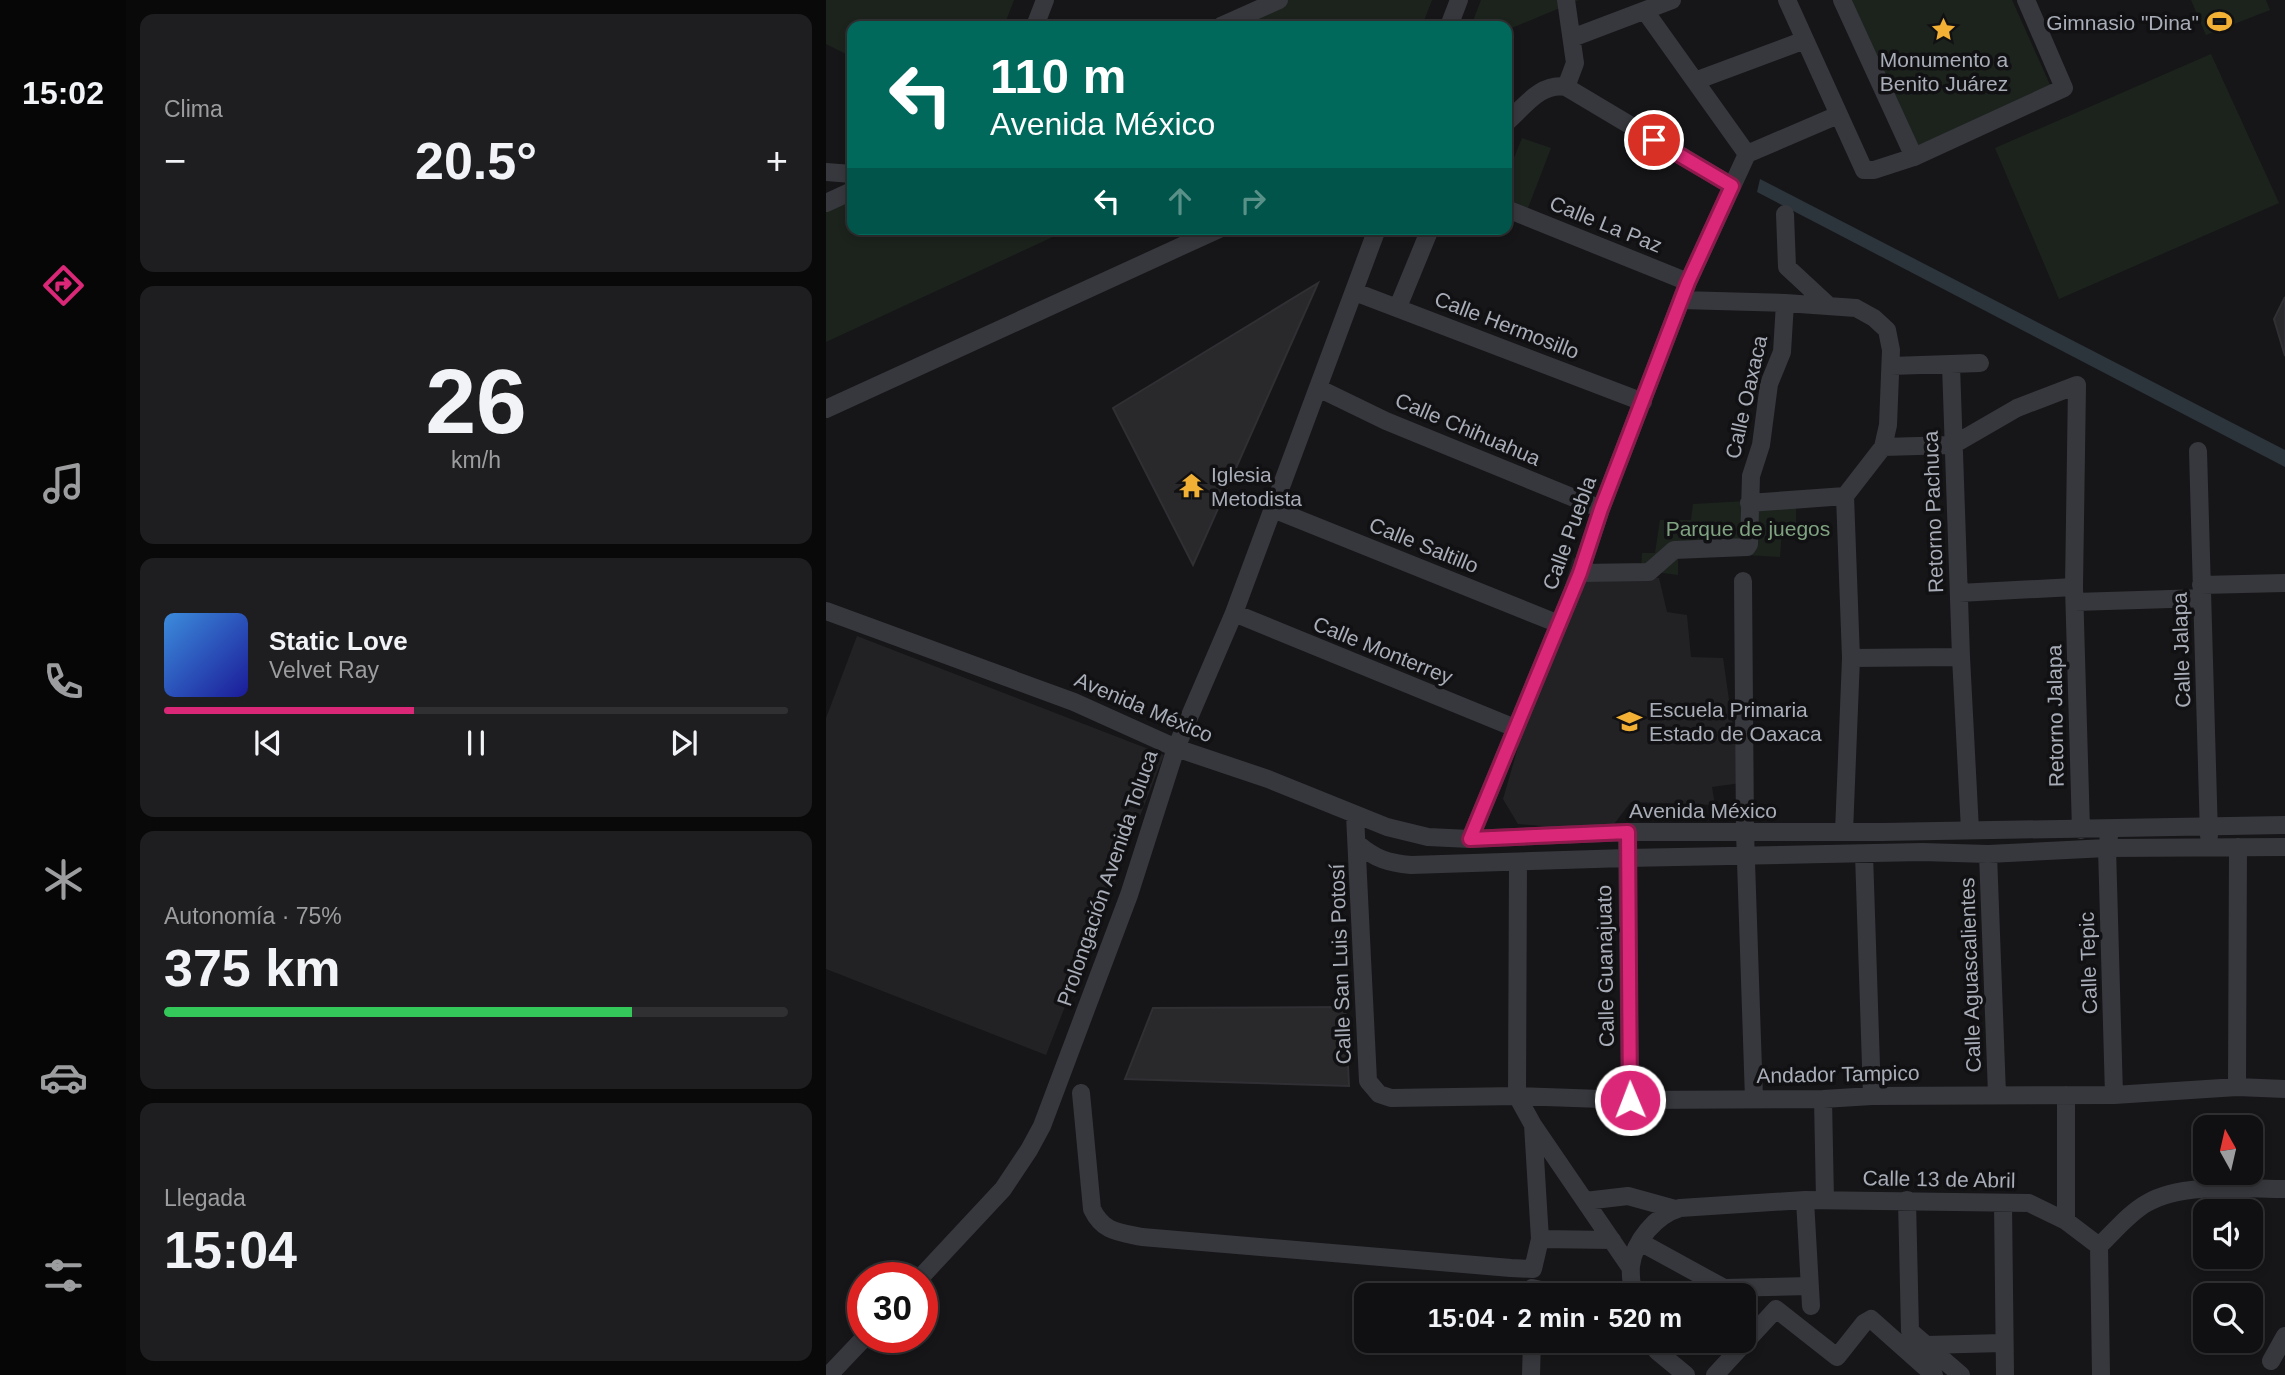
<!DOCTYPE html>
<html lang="es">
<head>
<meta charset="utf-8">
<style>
	body { margin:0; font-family:Arial,sans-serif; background:#1e1e20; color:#f1f3f6; height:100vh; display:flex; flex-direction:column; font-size:26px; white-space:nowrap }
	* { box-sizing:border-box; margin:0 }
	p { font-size:23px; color:#9c9d9f }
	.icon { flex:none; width:38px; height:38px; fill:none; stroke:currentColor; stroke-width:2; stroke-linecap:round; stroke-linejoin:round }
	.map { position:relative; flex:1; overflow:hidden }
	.sheet { display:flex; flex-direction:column; gap:14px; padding:14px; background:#09090a; width:700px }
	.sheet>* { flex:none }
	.hud { position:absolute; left:21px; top:21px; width:665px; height:214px; border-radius:14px; box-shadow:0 4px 10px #0003,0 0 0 2px #303032; background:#00695c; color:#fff; overflow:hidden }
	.needle { width:46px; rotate:352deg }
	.controls { position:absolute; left:1367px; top:1115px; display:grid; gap:14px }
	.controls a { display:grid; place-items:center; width:70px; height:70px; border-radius:14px; background:#101012; box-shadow:0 4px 10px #0003,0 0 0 2px #303032; font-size:35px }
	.speed { position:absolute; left:21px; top:1262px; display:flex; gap:14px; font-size:35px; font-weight:700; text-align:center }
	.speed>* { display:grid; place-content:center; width:91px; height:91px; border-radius:50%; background:#101012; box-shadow:0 4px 10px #0003,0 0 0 2px #303032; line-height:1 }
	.speed .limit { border:10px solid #d22; background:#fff; color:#111 }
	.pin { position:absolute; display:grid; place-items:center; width:60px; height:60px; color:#fff; margin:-30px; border:4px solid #fff; border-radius:50%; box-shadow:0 2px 7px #0007 }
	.me { position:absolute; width:77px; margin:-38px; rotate:359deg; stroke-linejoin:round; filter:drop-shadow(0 0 5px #0008) }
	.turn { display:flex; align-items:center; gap:24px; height:147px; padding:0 28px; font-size:32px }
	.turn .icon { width:91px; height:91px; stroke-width:2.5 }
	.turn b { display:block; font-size:49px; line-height:60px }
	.lanes { display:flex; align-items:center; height:66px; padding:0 28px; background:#0003; justify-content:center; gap:35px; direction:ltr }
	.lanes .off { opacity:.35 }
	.big { font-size:52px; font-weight:700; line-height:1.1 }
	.sheet .tile { flex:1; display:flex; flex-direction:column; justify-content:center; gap:10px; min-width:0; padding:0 24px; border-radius:14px; background:#1e1e20 }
	.sheet .dial { align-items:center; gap:0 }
	.dial b { font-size:91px; line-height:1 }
	.song { display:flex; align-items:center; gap:21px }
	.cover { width:84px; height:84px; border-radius:10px; background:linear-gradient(135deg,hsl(210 70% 55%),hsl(240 70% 35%)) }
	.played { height:7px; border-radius:4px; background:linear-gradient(90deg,#db2777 40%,#303032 40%) }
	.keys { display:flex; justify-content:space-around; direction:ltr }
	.heat { display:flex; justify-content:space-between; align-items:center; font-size:38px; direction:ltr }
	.charge { height:10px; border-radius:5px; background:linear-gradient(90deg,#34c759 75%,#303032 0) }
	.trip { position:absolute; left:528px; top:1283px; width:402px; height:70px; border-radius:14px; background:#101012; box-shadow:0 4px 10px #0003,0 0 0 2px #303032; font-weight:700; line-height:70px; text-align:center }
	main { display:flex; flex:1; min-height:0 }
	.tabs { display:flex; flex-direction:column; width:126px; justify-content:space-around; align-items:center; background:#060607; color:#9c9d9f }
	.tabs .icon { width:49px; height:49px }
	.tabs .active { color:#db2777 }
	.tabs b { font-size:32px; color:#f1f3f6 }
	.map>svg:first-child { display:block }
	.built { fill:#222225 }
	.green { fill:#1c231d }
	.water { fill:#2c353c }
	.building { fill:#29292c; stroke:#303034; stroke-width:2 }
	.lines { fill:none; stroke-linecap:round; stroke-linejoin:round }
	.minor { stroke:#37383d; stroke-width:18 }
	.route-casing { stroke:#8e194d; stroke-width:18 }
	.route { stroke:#db2777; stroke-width:12 }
	.labels { text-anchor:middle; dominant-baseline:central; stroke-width:7; stroke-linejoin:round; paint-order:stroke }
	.poi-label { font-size:21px; fill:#a8adb8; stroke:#111113; text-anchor:start }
	.street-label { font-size:21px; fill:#a8adb8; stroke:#111113 }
	.park-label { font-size:21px; fill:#7fa381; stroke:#111113 }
</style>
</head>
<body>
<main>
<nav class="tabs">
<b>15:02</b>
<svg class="icon active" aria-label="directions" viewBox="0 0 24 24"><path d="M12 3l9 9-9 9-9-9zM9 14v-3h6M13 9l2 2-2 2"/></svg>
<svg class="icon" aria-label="music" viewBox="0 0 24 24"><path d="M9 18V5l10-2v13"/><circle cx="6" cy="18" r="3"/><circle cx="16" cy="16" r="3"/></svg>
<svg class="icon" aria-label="phone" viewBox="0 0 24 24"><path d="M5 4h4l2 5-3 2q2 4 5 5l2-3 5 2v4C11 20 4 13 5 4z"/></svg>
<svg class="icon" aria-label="climate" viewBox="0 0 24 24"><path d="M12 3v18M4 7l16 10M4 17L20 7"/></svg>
<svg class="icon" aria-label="car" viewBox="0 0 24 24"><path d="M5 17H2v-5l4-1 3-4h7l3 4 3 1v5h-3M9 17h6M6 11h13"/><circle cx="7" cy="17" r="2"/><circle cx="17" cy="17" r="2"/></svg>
<svg class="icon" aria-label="filters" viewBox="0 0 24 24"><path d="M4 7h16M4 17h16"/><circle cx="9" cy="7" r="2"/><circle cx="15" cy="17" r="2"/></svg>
</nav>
<section class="sheet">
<div class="tile"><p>Clima</p>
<div class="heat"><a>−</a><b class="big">20.5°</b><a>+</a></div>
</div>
<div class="tile dial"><b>26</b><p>km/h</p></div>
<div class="tile">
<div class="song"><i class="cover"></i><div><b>Static Love</b><p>Velvet Ray</p></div></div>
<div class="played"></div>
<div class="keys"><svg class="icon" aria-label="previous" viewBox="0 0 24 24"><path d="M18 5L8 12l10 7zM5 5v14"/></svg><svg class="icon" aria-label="pause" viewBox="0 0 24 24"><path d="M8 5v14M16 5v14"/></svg><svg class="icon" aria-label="next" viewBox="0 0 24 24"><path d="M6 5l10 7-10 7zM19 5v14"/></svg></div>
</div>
<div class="tile"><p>Autonomía · 75%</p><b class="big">375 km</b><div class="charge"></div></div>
<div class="tile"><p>Llegada</p><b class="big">15:04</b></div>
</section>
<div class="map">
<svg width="1459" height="1375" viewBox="0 0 1459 1375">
	<rect width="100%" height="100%" fill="#161618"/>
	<!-- built -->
	<path class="built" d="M747,558L806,575L833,578L841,612L861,615L865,657L897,658L915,783L886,787L889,805L805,802L788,824L728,827L692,824L677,799Z
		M31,636L338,755L220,1055L0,969V718Z"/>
	<!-- green -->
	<path class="green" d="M0,0H188L178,26H26V57L0,44Z
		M458,0H606L596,26H399Z
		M655,0H753L681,30V26H645Z
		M1023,0H1186L1225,87L1089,147Z
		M1365,0H1440L1444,10L1380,35Z
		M1385,54L1453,203L1233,299L1169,148Z
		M696,138L725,148L702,208L681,199V175Z
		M26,187V229H244L0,342V197Z
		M920,501H970V525L956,530L954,557L852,551V575L815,570L816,553H829L834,520H865L867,504Z"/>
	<!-- water -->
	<path class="water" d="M934,179L1459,450V467L931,192Z"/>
	<!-- building -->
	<path class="building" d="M492,283L367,565L287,408Z
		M1459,297V356L1448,319Z
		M519,1007L523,1086L299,1079L327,1008Z"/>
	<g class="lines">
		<!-- minor -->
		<path class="minor" d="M961,0L1038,170H1048L1088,157
			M1016,0L1088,157L1238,88L1200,0
			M819,11L921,154
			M209,26L219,0
			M395,26L453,0
			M623,26L633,0
			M746,38L846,0
			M869,81L979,40
			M740,87L749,63L740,0
			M681,122C698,107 715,82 740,87L906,186
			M0,172L26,174
			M0,203L26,191
			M681,209L862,282
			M959,214L961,267L1002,305
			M529,292L817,402
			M855,300L959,303L1030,308L1048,318L1061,330L1065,350L1062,425L1057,447L1019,496L923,503
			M572,307L604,229
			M1125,365L1135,657L1144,830
			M1065,366L1154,363
			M492,388L560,421L775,509
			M0,409L393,229
			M1057,447L1127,445L1191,408L1251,385L1248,587L1255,830
			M1372,451L1383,836
			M447,509L733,624
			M754,573L823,572L848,550L921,547L923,544L925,476L935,445L943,384L956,352L959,303
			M917,581L919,832L928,1099
			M1375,585L1459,583
			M1133,593L1248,587
			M1249,602L1376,598
			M0,611L248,702L350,748L442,779L561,827L602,837L644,839L801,832H1056L1459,825
			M408,613L689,728
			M1025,658L1135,657
			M529,815L542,1081L553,1094L565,1098L691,1096L804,1100L997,1099L1046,1096L1288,1095L1411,1087L1459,1089
			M801,832L804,1100
			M1018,832L1025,658L1019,496
			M1283,836L1281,848L1288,1095
			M644,839L754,573L775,509L862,282L921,154L1012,115
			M532,844C549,859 563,863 585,865L800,858L1096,852L1162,854L1281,848L1459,847
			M1038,854L1046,1096
			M1162,854L1171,1094
			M692,862L691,1096L707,1125L804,1267
			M1411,1087L1412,847
			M255,1093L266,1209C277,1232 292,1232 316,1237L685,1268L707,1269L714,1239L707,1125
			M1240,1095V1221
			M997,1099L999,1200
			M979,1200L985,1306
			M1081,1200L1084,1331L1135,1375
			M759,1201L802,1196L849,1209
			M1177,1203L1179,1375
			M714,1239L786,1240
			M814,1242L898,1288L984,1286
			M1273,1246L1275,1375
			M94,1278L177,1189L203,1150L216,1126L303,895L350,748L408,613L551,229
			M706,1288L737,1295
			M807,1295C806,1286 804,1275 805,1266C808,1241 830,1215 854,1208L979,1200L1203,1203L1240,1221L1273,1246C1288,1232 1303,1213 1321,1203C1357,1182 1418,1189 1459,1189
			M823,1340L831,1351L860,1375
			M1100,1345L1177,1343
			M1445,1361L1459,1336
			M3,1375L39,1337
			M705,1375L706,1340
			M889,1375L950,1309L1011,1357L1038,1323L1045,1319L1108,1375"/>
	</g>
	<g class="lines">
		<defs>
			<path id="route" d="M804,1100L802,832L644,839L754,573L775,509L862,282L906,186L828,140"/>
		</defs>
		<!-- route casing -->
		<use href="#route" class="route-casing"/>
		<!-- route -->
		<use href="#route" class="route"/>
	</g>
	<!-- icons -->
	<defs>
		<symbol id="stadium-bare" viewBox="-9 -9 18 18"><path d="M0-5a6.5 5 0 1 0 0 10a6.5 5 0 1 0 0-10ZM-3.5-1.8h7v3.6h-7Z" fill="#f2b134" stroke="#111113" stroke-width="2.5" paint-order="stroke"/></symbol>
		<symbol id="sight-bare" viewBox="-9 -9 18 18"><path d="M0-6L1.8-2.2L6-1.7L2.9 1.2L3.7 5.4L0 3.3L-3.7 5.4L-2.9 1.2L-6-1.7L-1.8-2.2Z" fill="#f2b134" stroke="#111113" stroke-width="2.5" paint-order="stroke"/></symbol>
		<symbol id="temple-bare" viewBox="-9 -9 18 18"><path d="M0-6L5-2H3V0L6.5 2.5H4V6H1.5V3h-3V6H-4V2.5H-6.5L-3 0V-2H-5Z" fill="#f2b134" stroke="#111113" stroke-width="2.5" paint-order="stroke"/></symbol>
		<symbol id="school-bare" viewBox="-9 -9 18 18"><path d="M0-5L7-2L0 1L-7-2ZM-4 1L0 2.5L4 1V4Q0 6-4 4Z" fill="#f2b134" stroke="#111113" stroke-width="2.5" paint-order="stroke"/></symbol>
	</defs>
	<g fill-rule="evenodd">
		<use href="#stadium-bare" x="1376" y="4" width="35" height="35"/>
		<use href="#sight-bare" x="1100" y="12" width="35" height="35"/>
		<use href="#temple-bare" x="348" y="468" width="35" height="35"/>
		<use href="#school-bare" x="786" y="704" width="35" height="35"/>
	</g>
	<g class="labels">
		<!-- poi labels -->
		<g class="poi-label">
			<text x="1373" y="22" text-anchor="end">Gimnasio "Dina"</text>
			<text x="1118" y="59" text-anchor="middle">Monumento a<tspan x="1118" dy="24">Benito Juárez</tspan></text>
			<text x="385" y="474">Iglesia<tspan x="385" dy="24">Metodista</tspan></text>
			<text x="823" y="709">Escuela Primaria<tspan x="823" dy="24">Estado de Oaxaca</tspan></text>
		</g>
		<!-- street labels -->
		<g class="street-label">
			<text transform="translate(780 224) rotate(22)">Calle La Paz</text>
			<text transform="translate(681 325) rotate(21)">Calle Hermosillo</text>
			<text transform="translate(920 397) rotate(-77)">Calle Oaxaca</text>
			<text transform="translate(642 429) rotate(23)">Calle Chihuahua</text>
			<text transform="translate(1107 512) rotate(-92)">Retorno Pachuca</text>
			<text transform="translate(743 533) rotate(-70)">Calle Puebla</text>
			<text transform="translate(598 545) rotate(22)">Calle Saltillo</text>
			<text transform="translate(557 650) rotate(22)">Calle Monterrey</text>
			<text transform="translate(1355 650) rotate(-92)">Calle Jalapa</text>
			<text transform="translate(318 707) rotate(23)">Avenida México</text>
			<text transform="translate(1229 716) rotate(-91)">Retorno Jalapa</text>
			<text x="877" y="810">Avenida México</text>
			<text transform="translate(281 878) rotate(-71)">Prolongación Avenida Toluca</text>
			<text transform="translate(1262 963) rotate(-92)">Calle Tepic</text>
			<text transform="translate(514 964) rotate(-92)">Calle San Luis Potosí</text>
			<text transform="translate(779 966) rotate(-91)">Calle Guanajuato</text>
			<text transform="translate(1144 975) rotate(-92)">Calle Aguascalientes</text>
			<text transform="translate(1012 1074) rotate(-1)">Andador Tampico</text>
			<text transform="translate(1113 1179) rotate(1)">Calle 13 de Abril</text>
		</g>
		<!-- park labels -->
		<g class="park-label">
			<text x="922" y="528">Parque de juegos</text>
		</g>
	</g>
</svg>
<div class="controls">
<a><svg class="needle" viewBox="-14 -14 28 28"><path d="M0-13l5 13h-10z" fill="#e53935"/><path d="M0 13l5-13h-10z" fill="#9c9d9f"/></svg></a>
<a><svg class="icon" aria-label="sound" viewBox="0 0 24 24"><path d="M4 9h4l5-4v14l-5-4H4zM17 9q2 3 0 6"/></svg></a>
<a><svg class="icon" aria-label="search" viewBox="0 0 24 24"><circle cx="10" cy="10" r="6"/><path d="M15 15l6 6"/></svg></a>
</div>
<div class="speed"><div class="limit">30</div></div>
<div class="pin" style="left:828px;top:140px;background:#d93025"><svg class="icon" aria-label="arrive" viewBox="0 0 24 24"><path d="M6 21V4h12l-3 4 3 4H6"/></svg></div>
<svg class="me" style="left:804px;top:1100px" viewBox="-20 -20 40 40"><circle r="17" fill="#db2777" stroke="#fff" stroke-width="3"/><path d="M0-11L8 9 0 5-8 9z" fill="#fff"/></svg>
<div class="trip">15:04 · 2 min · 520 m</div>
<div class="hud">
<div class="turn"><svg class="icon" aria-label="left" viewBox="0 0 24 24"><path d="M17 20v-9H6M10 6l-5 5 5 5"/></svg><div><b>110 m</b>Avenida México</div></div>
<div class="lanes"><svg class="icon" aria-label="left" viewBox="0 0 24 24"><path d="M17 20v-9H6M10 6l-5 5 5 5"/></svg><svg class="icon off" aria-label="ahead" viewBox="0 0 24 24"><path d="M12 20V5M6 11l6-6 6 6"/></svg><svg class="icon off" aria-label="right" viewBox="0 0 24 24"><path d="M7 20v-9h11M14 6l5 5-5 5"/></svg></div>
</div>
</div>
</main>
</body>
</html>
